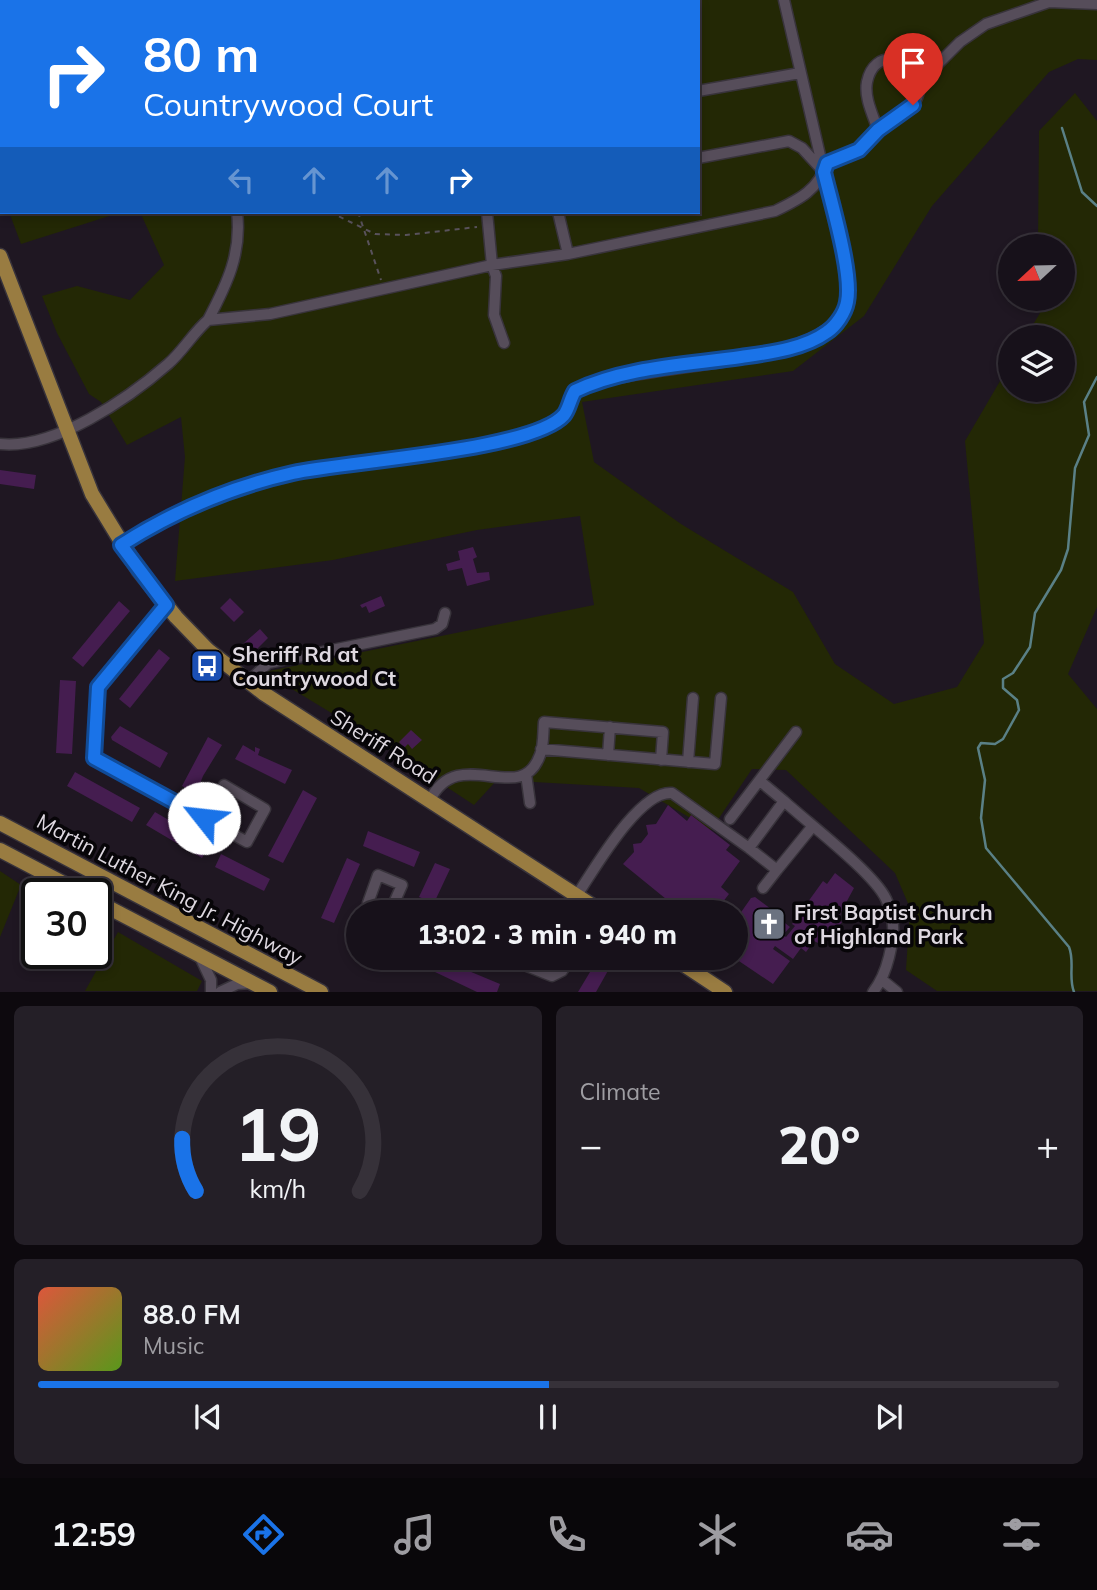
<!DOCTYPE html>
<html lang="en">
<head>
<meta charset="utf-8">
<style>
	body { margin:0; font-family:Mulish,sans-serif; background:#241f27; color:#f1f3f6; height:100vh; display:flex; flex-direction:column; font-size:26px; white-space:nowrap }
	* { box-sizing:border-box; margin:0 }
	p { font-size:23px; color:#9e9da2 }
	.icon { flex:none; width:38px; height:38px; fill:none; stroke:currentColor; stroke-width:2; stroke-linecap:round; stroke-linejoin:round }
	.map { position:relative; height:992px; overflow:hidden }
	.sheet { display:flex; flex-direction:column; gap:14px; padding:14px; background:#0d090e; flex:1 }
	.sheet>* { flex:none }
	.guide { position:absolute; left:0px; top:0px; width:700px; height:214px; box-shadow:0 4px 10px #0003,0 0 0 2px #363139; background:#1a73e8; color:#fff; overflow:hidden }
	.needle { width:46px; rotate:248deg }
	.controls { position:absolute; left:998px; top:234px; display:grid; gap:14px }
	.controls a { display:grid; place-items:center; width:77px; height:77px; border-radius:50%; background:#17111a; box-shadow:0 4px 10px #0003,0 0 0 2px #363139; font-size:35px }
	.speed { position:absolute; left:21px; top:878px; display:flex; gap:14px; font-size:35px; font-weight:700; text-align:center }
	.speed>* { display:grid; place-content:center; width:91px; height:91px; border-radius:50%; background:#17111a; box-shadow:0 4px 10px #0003,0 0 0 2px #363139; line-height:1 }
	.speed .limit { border:4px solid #111; border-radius:10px; background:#fff; color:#111 }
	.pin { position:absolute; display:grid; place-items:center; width:60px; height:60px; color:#fff; margin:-72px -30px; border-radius:50% 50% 50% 0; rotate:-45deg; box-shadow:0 0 7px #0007 }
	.pin .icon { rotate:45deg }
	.me { position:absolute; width:77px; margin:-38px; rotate:299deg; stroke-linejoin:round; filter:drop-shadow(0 0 5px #0008) }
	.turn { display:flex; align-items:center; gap:24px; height:147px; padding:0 28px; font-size:32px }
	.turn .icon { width:91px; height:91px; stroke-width:2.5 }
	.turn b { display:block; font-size:49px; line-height:60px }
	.lanes { display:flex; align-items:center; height:66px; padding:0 28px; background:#0003; justify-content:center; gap:35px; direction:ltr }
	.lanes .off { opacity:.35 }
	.big { font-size:52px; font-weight:800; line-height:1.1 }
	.sheet .widget { flex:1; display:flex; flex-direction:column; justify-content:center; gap:10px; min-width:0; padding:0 24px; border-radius:10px; background:#241f27 }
	.sheet .dial { align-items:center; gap:0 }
	.dial svg { height:182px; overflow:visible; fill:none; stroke:#363139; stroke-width:7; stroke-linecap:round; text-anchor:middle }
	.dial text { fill:#f1f3f6; stroke:none }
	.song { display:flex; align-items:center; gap:21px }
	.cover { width:84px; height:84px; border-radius:10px; background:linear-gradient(135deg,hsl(10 70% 55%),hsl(90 70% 35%)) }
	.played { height:7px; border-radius:4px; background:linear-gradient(90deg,#1a73e8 50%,#363139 50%) }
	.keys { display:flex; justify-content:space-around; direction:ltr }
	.heat { display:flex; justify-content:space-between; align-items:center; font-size:38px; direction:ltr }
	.sheet .tiles { flex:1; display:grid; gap:14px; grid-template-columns:1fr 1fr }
	.widget:last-child { grid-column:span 2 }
	.trip { position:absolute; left:346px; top:900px; width:402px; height:70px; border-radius:35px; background:#17111a; box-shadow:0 4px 10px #0003,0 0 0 2px #363139; font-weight:800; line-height:70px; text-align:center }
	.menu { display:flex; height:112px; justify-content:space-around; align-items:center; background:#09070a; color:#9e9da2 }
	.menu .icon { width:49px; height:49px }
	.menu .on { color:#1a73e8 }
	.menu b { font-size:32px; color:#f1f3f6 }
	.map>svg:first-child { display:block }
	.green { fill:#232805 }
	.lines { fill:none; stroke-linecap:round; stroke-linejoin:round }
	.stream { stroke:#5a8086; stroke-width:2.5 }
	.building { fill:#451d50 }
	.minor-casing { stroke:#38333b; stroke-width:13 }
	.major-casing { stroke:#38333b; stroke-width:17 }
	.path { stroke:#59525c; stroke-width:2; stroke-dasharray:5 5; stroke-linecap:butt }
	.minor { stroke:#564d5a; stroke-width:10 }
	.major { stroke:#997c41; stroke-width:14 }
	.route-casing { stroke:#114b97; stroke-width:18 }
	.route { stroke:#1a73e8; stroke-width:12 }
	.labels { text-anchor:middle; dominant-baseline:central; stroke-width:7; stroke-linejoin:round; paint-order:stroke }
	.poi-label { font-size:21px; font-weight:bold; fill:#ded8e0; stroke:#070508; text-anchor:start }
	.street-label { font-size:21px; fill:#ded8e0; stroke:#070508 }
</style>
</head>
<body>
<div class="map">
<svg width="1097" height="992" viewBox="0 0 1097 992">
	<rect width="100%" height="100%" fill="#1f1722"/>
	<!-- green -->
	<path class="green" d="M118,0H1097V60L1078,59L1049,72L932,206L864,316L793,371L582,402L594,462L681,524L793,592L835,664L894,704L957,687L984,643L965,441L1010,364V390H1062V338H1025L1040,313L1039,299H1062V247H1038L1039,131L1075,93L1097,121V607L1068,674L1097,709V991H937L906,970L910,908L895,873L786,770L752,769L711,830L639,788L497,780L474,805L366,734L264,672L594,605L580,516L477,530L333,560L175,581L185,457L181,417L127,445L101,402L89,394L57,333L42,296L77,286L130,300L164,265L140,212H698V2H115Z
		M9,212H122L21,244Z
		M0,871L21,885L0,937Z
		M118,932L202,981L197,991H85Z"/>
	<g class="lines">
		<!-- stream -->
		<path class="stream" d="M1062,128L1082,192L1097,206
			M1074,992C1068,977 1075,962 1069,947L986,848L981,818L985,780L978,748L981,743L995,744L1003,739L1019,710L1017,700L1003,688V679L1013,673L1030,647L1035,613L1061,570L1068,549L1075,468L1089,435L1084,402L1097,377"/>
	</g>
	<!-- building -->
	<path class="building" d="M0,470L36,475L34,489L0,484Z
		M473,547L477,557L473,559L477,573L489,572L490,580L467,586L462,568L448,571L446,564L460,560L458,551Z
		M381,596L385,606L369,613L366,606L362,608L360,605Z
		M230,598L244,612L234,622L220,608Z
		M119,601L130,611L83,667L72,658Z
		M260,629L268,638L253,653L244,643Z
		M159,649L170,658L130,708L119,699Z
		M60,680L76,681L72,754L56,753Z
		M120,726L168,753L160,768L112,740L111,737Z
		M411,730L422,740L412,749L408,744L404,748L399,742Z
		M208,737L222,745L203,776L196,794L182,786Z
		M243,745L255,752V747L260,749L258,755L292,770L285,784L235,759Z
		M75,772L140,808L132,822L67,786Z
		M303,790L317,798L283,863L268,856Z
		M668,805L687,821L691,815L730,845L726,850L740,861L721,887L729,894L719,907L726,912H682L623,864L634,852L633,844L641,843L648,834L646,825L656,824Z
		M155,812L210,844L202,858L146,825Z
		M368,831L420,852L414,867L363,846Z
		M221,854L270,879L264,891L215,867Z
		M347,858L360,864L334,923L321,918Z
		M435,863L450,869L434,903L419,897Z
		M835,873L854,888L841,912L839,920L842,922L836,930L833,927L828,934L826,932L818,943L814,941L806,952L801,948L793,959L775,946L773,949L790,961L773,984L733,957H737V918L751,898L755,897L779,915L773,928L780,919L790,927L783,935L786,937L795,926L792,924L823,881L827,884Z
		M459,899L477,904L494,912H454Z
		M599,957L614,960L596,992H578Z
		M440,959L500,984L497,992H477L435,972Z"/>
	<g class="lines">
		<defs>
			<path id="minor" d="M386,2L389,0
				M698,91L800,73
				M878,130C873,115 864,98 867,82C874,48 910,56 923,79
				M698,158L789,141L802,148L824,172
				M487,212L492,265L496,276L494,315L504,343
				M558,212L568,254
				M208,320C227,284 242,253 237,212
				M0,444C54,450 129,398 168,364C183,351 193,333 208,320L270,314L492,265L568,254L775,211C800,199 818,190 827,163L859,150L878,130L907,111L917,98L923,79L960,42L986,24L1049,2L1097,4
				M121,545C174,511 231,487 293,473C346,461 532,451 564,415C569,409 570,399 574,391C637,361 817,370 845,309C853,291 844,264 841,246L784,0
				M166,605L98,687L94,758L247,842L265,809L224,785L204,818
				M248,682L268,663L435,629L442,624L445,613
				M541,749L715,764L721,698
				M608,755L610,727
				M688,762L693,698
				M526,774L530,803
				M760,781L784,801
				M430,800C459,742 521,809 540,755C544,745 543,732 544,722L663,732L661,760
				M730,819L796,732
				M749,848L777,870L812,827
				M763,888L777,870
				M577,895C594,870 639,790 672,793L749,848L784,801C808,823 874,873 886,899C896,919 894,936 889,957C886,969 881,982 873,992
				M388,912L368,903L378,875L402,885L390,912
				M200,957L211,980V992
				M504,957L552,976L562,971L572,957
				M881,979L897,992
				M220,992L237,984L251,983"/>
			<path id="major" d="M0,256L92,494L139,571L176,617L208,650L263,693L602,912
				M0,823L321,992
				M0,850L84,894
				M96,901L270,992
				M672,957L725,992"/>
		</defs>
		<!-- minor casing -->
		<use href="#minor" class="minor-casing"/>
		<!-- major casing -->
		<use href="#major" class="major-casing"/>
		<!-- path -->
		<path class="path" d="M303,0L304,2
			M362,0L363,2
			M330,212L375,234L406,235L477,227
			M358,212L381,280"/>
		<!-- minor -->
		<use href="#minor" class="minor"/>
		<!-- major -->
		<use href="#major" class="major"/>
	</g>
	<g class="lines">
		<defs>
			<path id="route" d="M204,818L94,758L98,687L166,605L121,545C174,511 231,487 293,473C346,461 532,451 564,415C569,409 570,399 575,391C625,367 686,365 741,357C768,353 804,349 827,332C836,326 845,313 847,302C853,274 831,202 824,172L827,163L859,150L878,130L913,105"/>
		</defs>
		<!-- route casing -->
		<use href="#route" class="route-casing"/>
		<!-- route -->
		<use href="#route" class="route"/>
	</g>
	<!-- icons -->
	<defs>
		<symbol id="bus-square" viewBox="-11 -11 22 22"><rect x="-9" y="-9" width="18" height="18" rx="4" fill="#1a4fb4" stroke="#070508"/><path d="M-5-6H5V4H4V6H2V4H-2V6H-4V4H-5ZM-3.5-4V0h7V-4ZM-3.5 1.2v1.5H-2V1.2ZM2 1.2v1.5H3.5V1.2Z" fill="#fff"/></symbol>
		<symbol id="church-square" viewBox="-11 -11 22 22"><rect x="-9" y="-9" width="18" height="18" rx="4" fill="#6b7280" stroke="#070508"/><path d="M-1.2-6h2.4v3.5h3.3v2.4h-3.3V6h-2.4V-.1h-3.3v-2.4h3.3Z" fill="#fff"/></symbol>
	</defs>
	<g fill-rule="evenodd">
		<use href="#bus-square" x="188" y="647" width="38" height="38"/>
		<use href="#church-square" x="750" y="905" width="38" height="38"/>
	</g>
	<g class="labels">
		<!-- poi labels -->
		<g class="poi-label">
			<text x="232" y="654">Sheriff Rd at<tspan x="232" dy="24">Countrywood Ct</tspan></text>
			<text x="794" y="912">First Baptist Church<tspan x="794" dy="24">of Highland Park</tspan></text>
		</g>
		<!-- street labels -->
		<g class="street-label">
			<text transform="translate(384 746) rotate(32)">Sheriff Road</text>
			<text transform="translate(170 889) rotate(28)">Martin Luther King Jr. Highway</text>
		</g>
	</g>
</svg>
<div class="controls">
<a><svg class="needle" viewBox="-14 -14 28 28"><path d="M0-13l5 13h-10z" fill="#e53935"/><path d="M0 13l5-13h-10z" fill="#9e9da2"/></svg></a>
<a><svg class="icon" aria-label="layers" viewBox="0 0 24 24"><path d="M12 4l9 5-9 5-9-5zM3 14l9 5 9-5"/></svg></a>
</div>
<div class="speed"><div class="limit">30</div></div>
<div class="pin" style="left:913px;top:105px;background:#d93025"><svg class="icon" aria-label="arrive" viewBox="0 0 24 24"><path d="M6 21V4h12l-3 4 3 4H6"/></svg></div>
<svg class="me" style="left:204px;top:818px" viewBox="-20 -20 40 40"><circle r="19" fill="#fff"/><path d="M0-13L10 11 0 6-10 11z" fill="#1a73e8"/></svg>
<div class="trip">13:02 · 3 min · 940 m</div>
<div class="guide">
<div class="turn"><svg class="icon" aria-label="right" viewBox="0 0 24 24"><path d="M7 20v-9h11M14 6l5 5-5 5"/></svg><div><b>80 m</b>Countrywood Court</div></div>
<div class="lanes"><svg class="icon off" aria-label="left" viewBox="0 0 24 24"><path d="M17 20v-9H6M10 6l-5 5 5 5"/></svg><svg class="icon off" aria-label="ahead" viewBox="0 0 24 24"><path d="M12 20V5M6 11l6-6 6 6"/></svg><svg class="icon off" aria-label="ahead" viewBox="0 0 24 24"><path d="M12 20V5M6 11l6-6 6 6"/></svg><svg class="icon" aria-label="right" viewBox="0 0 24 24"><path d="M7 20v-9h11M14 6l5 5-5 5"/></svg></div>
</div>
</div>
<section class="sheet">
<div class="tiles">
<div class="widget dial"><svg viewBox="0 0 100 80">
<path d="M14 69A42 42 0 1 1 86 69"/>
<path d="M14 69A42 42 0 0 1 8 46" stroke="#1a73e8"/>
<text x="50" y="56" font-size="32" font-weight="700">19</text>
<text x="50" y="72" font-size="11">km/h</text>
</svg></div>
<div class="widget"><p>Climate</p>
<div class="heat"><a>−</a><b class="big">20°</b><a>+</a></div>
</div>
<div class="widget">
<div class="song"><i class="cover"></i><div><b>88.0 FM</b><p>Music</p></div></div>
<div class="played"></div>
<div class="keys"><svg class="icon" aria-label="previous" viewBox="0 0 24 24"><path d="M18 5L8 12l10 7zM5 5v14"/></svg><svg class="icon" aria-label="pause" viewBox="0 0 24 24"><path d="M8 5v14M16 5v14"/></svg><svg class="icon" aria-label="next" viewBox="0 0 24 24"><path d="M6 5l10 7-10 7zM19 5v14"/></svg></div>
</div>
</div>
</section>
<nav class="menu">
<b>12:59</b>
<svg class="icon on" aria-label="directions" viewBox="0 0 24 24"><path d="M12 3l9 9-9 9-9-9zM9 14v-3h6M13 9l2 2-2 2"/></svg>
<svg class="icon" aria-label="music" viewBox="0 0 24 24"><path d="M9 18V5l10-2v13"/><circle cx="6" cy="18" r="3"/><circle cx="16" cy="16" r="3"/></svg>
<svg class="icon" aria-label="phone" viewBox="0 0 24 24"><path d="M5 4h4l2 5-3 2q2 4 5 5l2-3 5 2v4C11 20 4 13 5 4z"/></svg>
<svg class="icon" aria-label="climate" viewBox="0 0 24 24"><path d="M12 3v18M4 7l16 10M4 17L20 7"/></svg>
<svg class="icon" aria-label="car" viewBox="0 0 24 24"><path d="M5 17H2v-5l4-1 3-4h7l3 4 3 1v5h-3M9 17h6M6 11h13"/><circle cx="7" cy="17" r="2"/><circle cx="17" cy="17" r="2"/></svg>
<svg class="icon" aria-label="filters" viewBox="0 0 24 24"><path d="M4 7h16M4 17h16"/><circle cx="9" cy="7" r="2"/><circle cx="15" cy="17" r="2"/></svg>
</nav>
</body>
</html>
